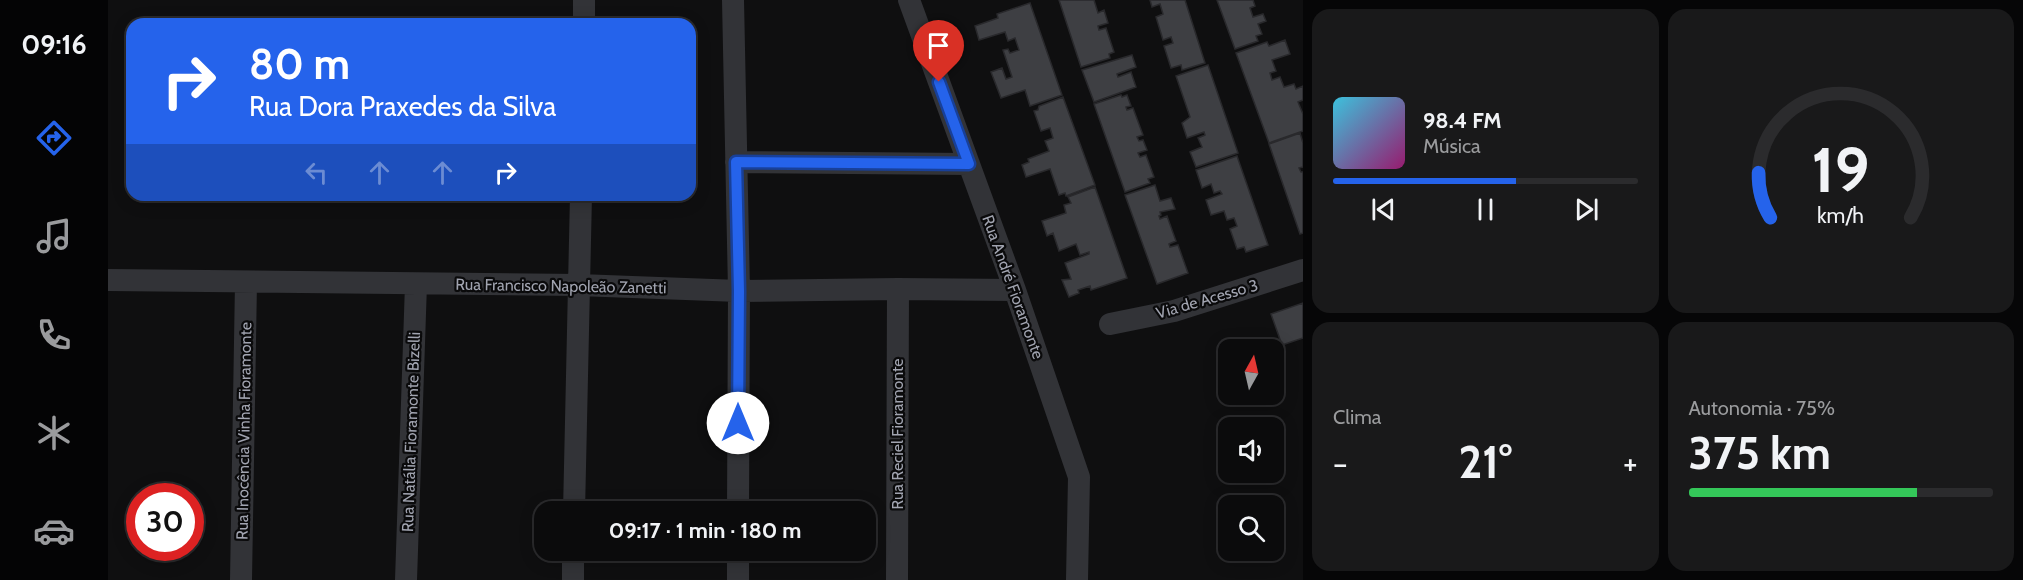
<!DOCTYPE html>
<html lang="pt">
<head>
<meta charset="utf-8">
<style>
	body { margin:0; font-family:Cabin,sans-serif; background:#19191a; color:#f1f3f6; height:100vh; display:flex; flex-direction:column; font-size:22px; white-space:nowrap }
	* { box-sizing:border-box; margin:0 }
	p { font-size:20px; color:#9a9b9d }
	.icon { flex:none; width:33px; height:33px; fill:none; stroke:currentColor; stroke-width:2; stroke-linecap:round; stroke-linejoin:round }
	.map { position:relative; flex:1; overflow:hidden }
	.side { display:flex; flex-direction:column; gap:9px; padding:9px; background:#060607; width:720px }
	.side>* { flex:none }
	.top-card { position:absolute; left:18px; top:18px; width:570px; height:183px; border-radius:18px; box-shadow:0 3px 15px #0003,0 0 0 2px #2b2b2d; background:#2563eb; color:#fff; overflow:hidden }
	.needle { width:39px; rotate:8deg }
	.fabs { position:absolute; left:1110px; top:339px; display:grid; gap:12px }
	.fabs a { display:grid; place-items:center; width:66px; height:66px; border-radius:12px; background:#0b0b0c; box-shadow:0 3px 15px #0003,0 0 0 2px #2b2b2d; font-size:30px }
	.speed { position:absolute; left:18px; top:483px; display:flex; gap:12px; font-size:30px; font-weight:700; text-align:center }
	.speed>* { display:grid; place-content:center; width:78px; height:78px; border-radius:50%; background:#0b0b0c; box-shadow:0 3px 15px #0003,0 0 0 2px #2b2b2d; line-height:1 }
	.speed .limit { border:9px solid #d22; background:#fff; color:#111 }
	.pin { position:absolute; display:grid; place-items:center; width:51px; height:51px; color:#fff; margin:-62px -26px; border-radius:50% 50% 50% 0; rotate:-45deg; box-shadow:0 0 6px #0007 }
	.pin .icon { rotate:45deg }
	.me { position:absolute; width:66px; margin:-33px; rotate:0deg; stroke-linejoin:round; filter:drop-shadow(0 0 4px #0008) }
	.turn { display:flex; align-items:center; gap:21px; height:126px; padding:0 24px; font-size:27px }
	.turn .icon { width:78px; height:78px; stroke-width:2.5 }
	.turn b { display:block; font-size:42px; line-height:51px }
	.lanes { display:flex; align-items:center; height:57px; padding:0 24px; background:#0003; justify-content:center; gap:30px; direction:ltr }
	.lanes .off { opacity:.35 }
	.big { font-size:45px; font-weight:700; line-height:1.1 }
	.side .card { flex:1; display:flex; flex-direction:column; justify-content:center; gap:9px; min-width:0; padding:0 21px; border-radius:18px; background:#19191a }
	.side .dial { align-items:center; gap:0 }
	.dial svg { height:156px; overflow:visible; fill:none; stroke:#2b2b2d; stroke-width:7; stroke-linecap:round; text-anchor:middle }
	.dial text { fill:#f1f3f6; stroke:none }
	.song { display:flex; align-items:center; gap:18px }
	.cover { width:72px; height:72px; border-radius:9px; background:linear-gradient(135deg,hsl(190 70% 55%),hsl(320 70% 35%)) }
	.played { height:6px; border-radius:3px; background:linear-gradient(90deg,#2563eb 60%,#2b2b2d 60%) }
	.keys { display:flex; justify-content:space-around; direction:ltr }
	.heat { display:flex; justify-content:space-between; align-items:center; font-size:33px; direction:ltr }
	.charge { height:9px; border-radius:4px; background:linear-gradient(90deg,#34c759 75%,#2b2b2d 0) }
	.side .tiles { flex:1; display:grid; gap:9px; grid-template-columns:repeat(2,1fr) }
	.trip { position:absolute; left:426px; top:501px; width:342px; height:60px; border-radius:18px; background:#0b0b0c; box-shadow:0 3px 15px #0003,0 0 0 2px #2b2b2d; font-weight:700; line-height:60px; text-align:center }
	main { display:flex; flex:1; min-height:0 }
	.menu { display:flex; flex-direction:column; width:108px; justify-content:space-around; align-items:center; background:#040405; color:#9a9b9d }
	.menu .icon { width:42px; height:42px }
	.menu .on { color:#2563eb }
	.menu b { font-size:27px; color:#f1f3f6 }
	.map>svg:first-child { display:block }
	.building { fill:#3e3f43; stroke:#29292c; stroke-width:1.5 }
	.lines { fill:none; stroke-linecap:round; stroke-linejoin:round }
	.minor { stroke:#323337; stroke-width:22 }
	.route-casing { stroke:#184099; stroke-width:15 }
	.route { stroke:#2563eb; stroke-width:10 }
	.labels { text-anchor:middle; dominant-baseline:central; stroke-width:4.5; stroke-linejoin:round; paint-order:stroke }
	.street-label { font-size:16px; fill:#a1a4b0; stroke:#0a0a0b }
</style>
</head>
<body>
<main>
<nav class="menu">
<b>09:16</b>
<svg class="icon on" aria-label="directions" viewBox="0 0 24 24"><path d="M12 3l9 9-9 9-9-9zM9 14v-3h6M13 9l2 2-2 2"/></svg>
<svg class="icon" aria-label="music" viewBox="0 0 24 24"><path d="M9 18V5l10-2v13"/><circle cx="6" cy="18" r="3"/><circle cx="16" cy="16" r="3"/></svg>
<svg class="icon" aria-label="phone" viewBox="0 0 24 24"><path d="M5 4h4l2 5-3 2q2 4 5 5l2-3 5 2v4C11 20 4 13 5 4z"/></svg>
<svg class="icon" aria-label="climate" viewBox="0 0 24 24"><path d="M12 3v18M4 7l16 10M4 17L20 7"/></svg>
<svg class="icon" aria-label="car" viewBox="0 0 24 24"><path d="M5 17H2v-5l4-1 3-4h7l3 4 3 1v5h-3M9 17h6M6 11h13"/><circle cx="7" cy="17" r="2"/><circle cx="17" cy="17" r="2"/></svg>
</nav>
<div class="map">
<svg width="1195" height="580" viewBox="0 0 1195 580">
	<rect width="100%" height="100%" fill="#0f0f10"/>
	<!-- building -->
	<path class="building" d="M951,0H986L990,13L996,10L1000,23L990,26L991,30L998,28L1006,52L1001,54L1002,58L973,67Z
		M1042,0H1077L1097,63L1074,70L1073,65L1063,68L1056,46L1065,43L1063,37L1055,40L1048,17L1055,14L1052,4L1044,7Z
		M1109,0H1145L1147,6L1142,8L1145,17L1155,14L1158,21L1150,24L1154,34L1148,36L1150,41L1127,49Z
		M922,3L954,95L922,106L917,90L893,98L883,72L894,68L898,79L904,77L895,50L900,49L902,53L911,50L907,38L900,41L897,32L871,40L867,26L890,18L889,14Z
		M1177,40L1182,54L1164,60L1168,71L1162,73L1164,80L1172,77L1176,87L1186,84L1188,89L1195,86V100L1190,102L1195,114V131L1161,143L1128,53L1159,42L1161,46Z
		M1024,55L1028,67L1009,74L1010,77L1023,72L1028,87L986,102L974,70Z
		M1100,65L1130,153L1088,167L1082,152L1094,147L1090,138L1097,135L1096,132L1079,138L1074,123L1082,117L1068,76Z
		M1013,95L1014,97L1019,95L1023,106L1018,107L1019,110L1025,108L1035,135L1029,137L1031,141L1035,140L1039,150L1030,153L1032,157L1038,155L1046,177L1040,179L1042,183L1017,192L986,104Z
		M955,97L987,185L958,196L957,193L951,195L942,169L918,177L914,165L921,162L920,159L941,151L937,141L945,138L942,128L933,131L926,111L930,110L931,106Z
		M1192,133L1195,143V167L1191,168L1193,172H1195V233L1192,234L1161,144Z
		M1129,156L1160,245L1138,252L1136,247L1129,249L1122,229L1129,226L1126,218L1119,220L1116,211L1103,215L1098,200L1114,194L1112,191L1106,193L1103,184L1094,188L1088,170Z
		M1047,185L1052,201L1063,198L1067,209L1052,212L1053,215L1051,216L1052,219L1059,216L1068,241L1061,244L1062,247L1070,245L1080,273L1049,284L1017,195Z
		M987,187L1019,278L983,290L982,286L970,290L971,293L961,297L954,280L963,279L957,263L981,254V252L972,255L968,244L951,251L945,233L939,236L934,221L958,213L956,205L963,203L960,197Z
		M1195,303V338L1174,345L1163,314Z"/>
	<g class="lines">
		<!-- minor -->
		<path class="minor" d="M625,0L631,291L630,512
			M801,0L907,290L971,477L969,580
			M476,24V0
			M628,162L861,164
			M0,280L471,285L631,291L790,289L907,290
			M1002,324L1066,311L1195,270
			M466,512L473,195
			M133,580L138,282
			M298,580L308,284
			M465,580V550
			M630,580V550
			M789,580L790,289"/>
	</g>
	<g class="lines">
		<defs>
			<path id="route" d="M630,423L631,291L628,162L861,164L831,82"/>
		</defs>
		<!-- route casing -->
		<use href="#route" class="route-casing"/>
		<!-- route -->
		<use href="#route" class="route"/>
	</g>
	<g class="labels">
		<!-- street labels -->
		<g class="street-label">
			<text transform="translate(453 286) rotate(1)">Rua Francisco Napoleão Zanetti</text>
			<text transform="translate(905 287) rotate(70)">Rua André Fioramonte</text>
			<text transform="translate(1099 299) rotate(-16)">Via de Acesso 3</text>
			<text transform="translate(136 431) rotate(-89)">Rua Inocência Vinha Fioramonte</text>
			<text transform="translate(303 432) rotate(-88)">Rua Natália Fioramonte Bizelli</text>
			<text transform="translate(789 434) rotate(-90)">Rua Reciel Fioramonte</text>
		</g>
	</g>
</svg>
<div class="fabs">
<a><svg class="needle" viewBox="-14 -14 28 28"><path d="M0-13l5 13h-10z" fill="#e53935"/><path d="M0 13l5-13h-10z" fill="#9a9b9d"/></svg></a>
<a><svg class="icon" aria-label="sound" viewBox="0 0 24 24"><path d="M4 9h4l5-4v14l-5-4H4zM17 9q2 3 0 6"/></svg></a>
<a><svg class="icon" aria-label="search" viewBox="0 0 24 24"><circle cx="10" cy="10" r="6"/><path d="M15 15l6 6"/></svg></a>
</div>
<div class="speed"><div class="limit">30</div></div>
<div class="pin" style="left:831px;top:82px;background:#d93025"><svg class="icon" aria-label="arrive" viewBox="0 0 24 24"><path d="M6 21V4h12l-3 4 3 4H6"/></svg></div>
<svg class="me" style="left:630px;top:423px" viewBox="-20 -20 40 40"><circle r="19" fill="#fff"/><path d="M0-13L10 11 0 6-10 11z" fill="#2563eb"/></svg>
<div class="trip">09:17 · 1 min · 180 m</div>
<div class="top-card">
<div class="turn"><svg class="icon" aria-label="right" viewBox="0 0 24 24"><path d="M7 20v-9h11M14 6l5 5-5 5"/></svg><div><b>80 m</b>Rua Dora Praxedes da Silva</div></div>
<div class="lanes"><svg class="icon off" aria-label="left" viewBox="0 0 24 24"><path d="M17 20v-9H6M10 6l-5 5 5 5"/></svg><svg class="icon off" aria-label="ahead" viewBox="0 0 24 24"><path d="M12 20V5M6 11l6-6 6 6"/></svg><svg class="icon off" aria-label="ahead" viewBox="0 0 24 24"><path d="M12 20V5M6 11l6-6 6 6"/></svg><svg class="icon" aria-label="right" viewBox="0 0 24 24"><path d="M7 20v-9h11M14 6l5 5-5 5"/></svg></div>
</div>
</div>
<section class="side">
<div class="tiles">
<div class="card">
<div class="song"><i class="cover"></i><div><b>98.4 FM</b><p>Música</p></div></div>
<div class="played"></div>
<div class="keys"><svg class="icon" aria-label="previous" viewBox="0 0 24 24"><path d="M18 5L8 12l10 7zM5 5v14"/></svg><svg class="icon" aria-label="pause" viewBox="0 0 24 24"><path d="M8 5v14M16 5v14"/></svg><svg class="icon" aria-label="next" viewBox="0 0 24 24"><path d="M6 5l10 7-10 7zM19 5v14"/></svg></div>
</div>
<div class="card dial"><svg viewBox="0 0 100 80">
<path d="M14 69A42 42 0 1 1 86 69"/>
<path d="M14 69A42 42 0 0 1 8 46" stroke="#2563eb"/>
<text x="50" y="56" font-size="32" font-weight="700">19</text>
<text x="50" y="72" font-size="11">km/h</text>
</svg></div>
<div class="card"><p>Clima</p>
<div class="heat"><a>−</a><b class="big">21°</b><a>+</a></div>
</div>
<div class="card"><p>Autonomia · 75%</p><b class="big">375 km</b><div class="charge"></div></div>
</div>
</section>
</main>
</body>
</html>
